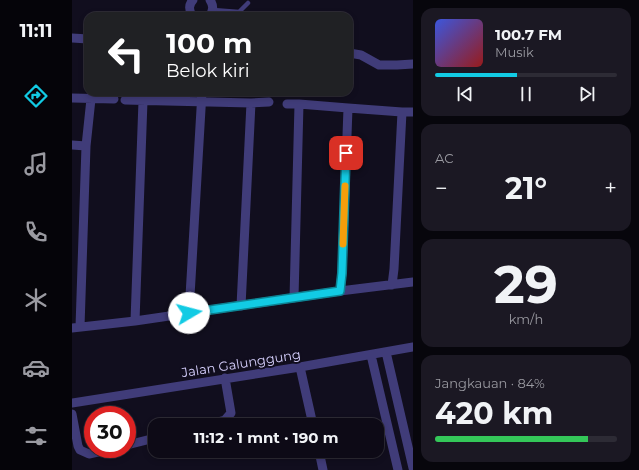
<!DOCTYPE html>
<html lang="id">
<head>
<meta charset="utf-8">
<style>
	body { margin:0; font-family:Montserrat,sans-serif; background:#1b1823; color:#f1f3f6; height:100vh; display:flex; flex-direction:column; font-size:15px; white-space:nowrap }
	* { box-sizing:border-box; margin:0 }
	p { font-size:13px; color:#9a9aa1 }
	.icon { flex:none; width:22px; height:22px; fill:none; stroke:currentColor; stroke-width:2; stroke-linecap:round; stroke-linejoin:round }
	.map { position:relative; flex:1; overflow:hidden }
	.side { display:flex; flex-direction:column; gap:8px; padding:8px; background:#07060c; width:226px }
	.side>* { flex:none }
	.guide { position:absolute; left:12px; top:12px; width:269px; height:84px; border-radius:12px; box-shadow:0 2px 6px #0003,0 0 0 1px #2d2b35; background:#202124; color:#fff; overflow:hidden }
	.speed { position:absolute; left:12px; top:406px; display:flex; gap:8px; font-size:20px; font-weight:700; text-align:center }
	.speed>* { display:grid; place-content:center; width:52px; height:52px; border-radius:50%; background:#0d0a16; box-shadow:0 2px 6px #0003,0 0 0 1px #2d2b35; line-height:1 }
	.speed .limit { border:6px solid #d22; background:#fff; color:#111 }
	.pin { position:absolute; display:grid; place-items:center; width:34px; height:34px; color:#fff; margin:-17px; border-radius:8px; box-shadow:0 2px 6px #0006 }
	.me { position:absolute; width:44px; margin:-22px; rotate:82deg; stroke-linejoin:round; filter:drop-shadow(0 0 3px #0008) }
	.turn { display:flex; align-items:center; gap:14px; height:84px; padding:0 16px; font-size:18px }
	.turn .icon { width:52px; height:52px; stroke-width:2.5 }
	.turn b { display:block; font-size:28px; line-height:34px }
	.big { font-size:30px; font-weight:700; line-height:1.1 }
	.side .tile { flex:1; display:flex; flex-direction:column; justify-content:center; gap:6px; min-width:0; padding:0 14px; border-radius:12px; background:#1b1823 }
	.side .dial { align-items:center; gap:0 }
	.dial b { font-size:52px; line-height:1 }
	.song { display:flex; align-items:center; gap:12px }
	.cover { width:48px; height:48px; border-radius:6px; background:linear-gradient(135deg,hsl(230 70% 55%),hsl(0 70% 35%)) }
	.played { height:4px; border-radius:2px; background:linear-gradient(90deg,#12cbe4 45%,#2d2b35 45%) }
	.keys { display:flex; justify-content:space-around; direction:ltr }
	.heat { display:flex; justify-content:space-between; align-items:center; font-size:22px; direction:ltr }
	.charge { height:6px; border-radius:3px; background:linear-gradient(90deg,#34c759 84%,#2d2b35 0) }
	.trip { position:absolute; left:76px; top:418px; width:236px; height:40px; border-radius:12px; background:#0d0a16; box-shadow:0 2px 6px #0003,0 0 0 1px #2d2b35; font-weight:700; line-height:40px; text-align:center }
	main { display:flex; flex:1; min-height:0 }
	.tab-bar { display:flex; flex-direction:column; width:72px; justify-content:space-around; align-items:center; background:#050409; color:#9a9aa1 }
	.tab-bar .icon { width:28px; height:28px }
	.tab-bar .selected { color:#12cbe4 }
	.tab-bar b { font-size:18px; color:#f1f3f6 }
	.map>svg:first-child { display:block }
	.lines { fill:none; stroke-linecap:round; stroke-linejoin:round }
	.service { stroke:#403c79; stroke-width:4.5 }
	.minor { stroke:#403c79; stroke-width:9 }
	.route-casing { stroke:#0c8494; stroke-width:10 }
	.route { stroke:#12cbe4; stroke-width:7 }
	.slow { stroke:#f59e0b; stroke-width:7 }
	.labels { text-anchor:middle; dominant-baseline:central; stroke-width:4; stroke-linejoin:round; paint-order:stroke }
	.street-label { font-size:13px; fill:#d4cefb; stroke:#110e1e }
</style>
</head>
<body>
<main>
<nav class="tab-bar">
<b>11:11</b>
<svg class="icon selected" aria-label="directions" viewBox="0 0 24 24"><path d="M12 3l9 9-9 9-9-9zM9 14v-3h6M13 9l2 2-2 2"/></svg>
<svg class="icon" aria-label="music" viewBox="0 0 24 24"><path d="M9 18V5l10-2v13"/><circle cx="6" cy="18" r="3"/><circle cx="16" cy="16" r="3"/></svg>
<svg class="icon" aria-label="phone" viewBox="0 0 24 24"><path d="M5 4h4l2 5-3 2q2 4 5 5l2-3 5 2v4C11 20 4 13 5 4z"/></svg>
<svg class="icon" aria-label="climate" viewBox="0 0 24 24"><path d="M12 3v18M4 7l16 10M4 17L20 7"/></svg>
<svg class="icon" aria-label="car" viewBox="0 0 24 24"><path d="M5 17H2v-5l4-1 3-4h7l3 4 3 1v5h-3M9 17h6M6 11h13"/><circle cx="7" cy="17" r="2"/><circle cx="17" cy="17" r="2"/></svg>
<svg class="icon" aria-label="filters" viewBox="0 0 24 24"><path d="M4 7h16M4 17h16"/><circle cx="9" cy="7" r="2"/><circle cx="15" cy="17" r="2"/></svg>
</nav>
<div class="map">
<svg width="341" height="470" viewBox="0 0 341 470">
	<rect width="100%" height="100%" fill="#110e1e"/>
	<g class="lines">
		<!-- service -->
		<path class="service" d="M141,10L167,12
			M163,16L176,3"/>
		<!-- minor -->
		<path class="minor" d="M138,0C142,6 141,10 138,16
			M120,16C117,10 116,5 121,0
			M0,38L16,39
			M277,53L289,55L307,65H325L341,64
			M0,98L42,99
			M53,100L179,103L197,102
			M215,104H227L276,108L330,112L322,269L320,285
			M330,112H341
			M0,145L14,146
			M268,291L270,273L276,108
			M222,298L227,104
			M169,306L179,103
			M117,313L130,92
			M63,321L71,101
			M8,327L14,146L19,99
			M0,328L63,321L268,291L341,282
			M314,352L341,468
			M299,355L326,470
			M228,367L241,425
			M0,403L228,367L341,347
			M0,414L6,446L8,450L17,454L39,449
			M135,425L153,420L159,413L153,378
			M55,445L83,438
			M247,451L251,470"/>
	</g>
	<g class="lines">
		<defs>
			<path id="route" d="M117,313L268,291L270,273L274,153"/>
		</defs>
		<!-- route casing -->
		<use href="#route" class="route-casing"/>
		<!-- route -->
		<use href="#route" class="route"/>
		<!-- slow -->
		<path class="slow" d="M271,244L273,186"/>
	</g>
	<g class="labels">
		<!-- street labels -->
		<g class="street-label">
			<text transform="translate(169 363) rotate(-9)">Jalan Galunggung</text>
		</g>
	</g>
</svg>
<div class="speed"><div class="limit">30</div></div>
<div class="pin" style="left:274px;top:153px;background:#d93025"><svg class="icon" aria-label="arrive" viewBox="0 0 24 24"><path d="M6 21V4h12l-3 4 3 4H6"/></svg></div>
<svg class="me" style="left:117px;top:313px" viewBox="-20 -20 40 40"><circle r="19" fill="#fff"/><path d="M0-13L10 11 0 6-10 11z" fill="#12cbe4"/></svg>
<div class="trip">11:12 · 1 mnt · 190 m</div>
<div class="guide">
<div class="turn"><svg class="icon" aria-label="left" viewBox="0 0 24 24"><path d="M17 20v-9H6M10 6l-5 5 5 5"/></svg><div><b>100 m</b>Belok kiri</div></div>
</div>
</div>
<section class="side">
<div class="tile">
<div class="song"><i class="cover"></i><div><b>100.7 FM</b><p>Musik</p></div></div>
<div class="played"></div>
<div class="keys"><svg class="icon" aria-label="previous" viewBox="0 0 24 24"><path d="M18 5L8 12l10 7zM5 5v14"/></svg><svg class="icon" aria-label="pause" viewBox="0 0 24 24"><path d="M8 5v14M16 5v14"/></svg><svg class="icon" aria-label="next" viewBox="0 0 24 24"><path d="M6 5l10 7-10 7zM19 5v14"/></svg></div>
</div>
<div class="tile"><p>AC</p>
<div class="heat"><a>−</a><b class="big">21°</b><a>+</a></div>
</div>
<div class="tile dial"><b>29</b><p>km/h</p></div>
<div class="tile"><p>Jangkauan · 84%</p><b class="big">420 km</b><div class="charge"></div></div>
</section>
</main>
</body>
</html>
